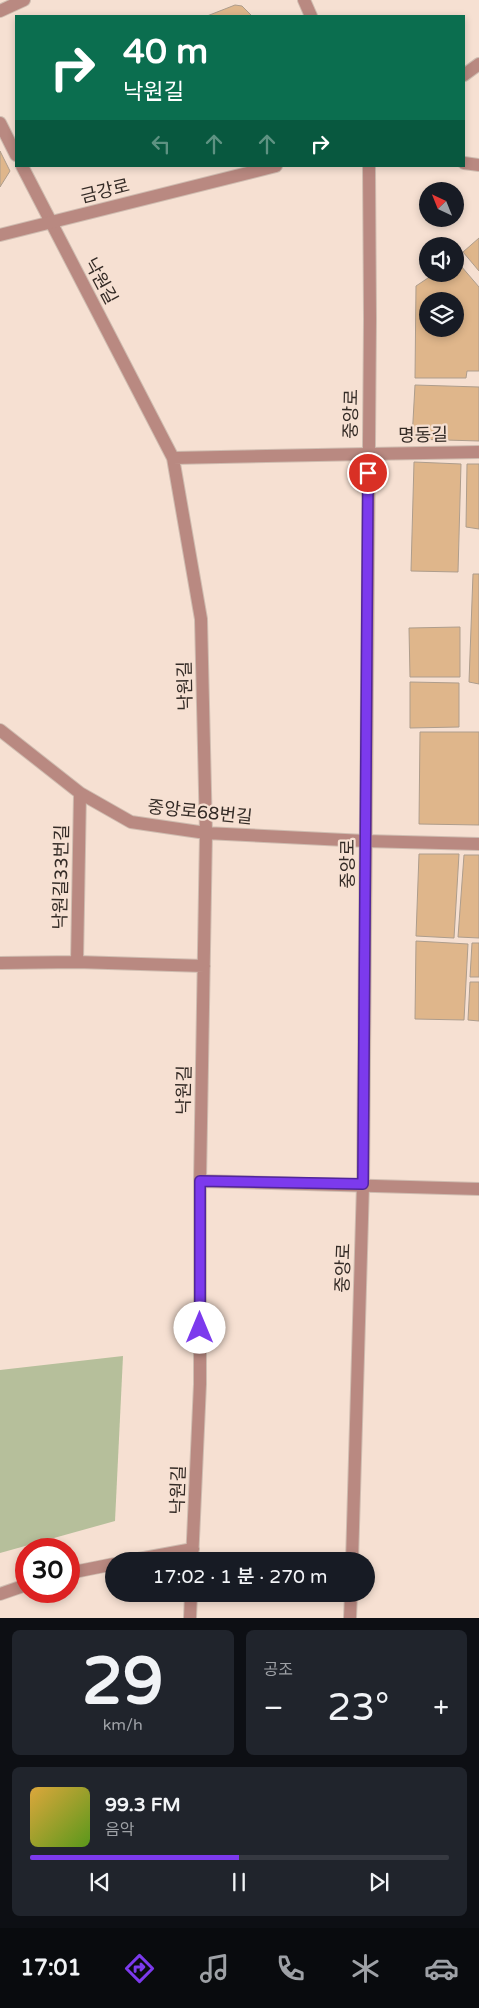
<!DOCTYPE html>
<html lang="ko">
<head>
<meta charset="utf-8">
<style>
	body { margin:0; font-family:"Varela Round","Noto Sans KR",sans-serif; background:#20242c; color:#f1f3f6; height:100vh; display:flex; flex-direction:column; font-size:19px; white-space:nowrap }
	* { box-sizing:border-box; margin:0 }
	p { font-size:16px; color:#9ea1a6 }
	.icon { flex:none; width:28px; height:28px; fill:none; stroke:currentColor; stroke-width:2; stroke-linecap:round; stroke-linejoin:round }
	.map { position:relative; height:1618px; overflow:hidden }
	.panel { display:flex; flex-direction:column; gap:12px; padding:12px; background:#0d0f14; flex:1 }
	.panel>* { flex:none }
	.top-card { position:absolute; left:15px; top:15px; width:450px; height:152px; border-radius:0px; box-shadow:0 2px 8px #0003; background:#0b6e4f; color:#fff; overflow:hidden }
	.needle { width:32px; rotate:317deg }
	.controls { position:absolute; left:419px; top:182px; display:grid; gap:10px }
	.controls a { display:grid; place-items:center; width:45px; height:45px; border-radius:50%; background:#171b24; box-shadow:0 2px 8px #0003; font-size:25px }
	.speed { position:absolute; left:15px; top:1538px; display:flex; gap:10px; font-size:25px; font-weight:700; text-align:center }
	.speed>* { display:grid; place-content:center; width:65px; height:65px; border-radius:50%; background:#171b24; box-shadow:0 2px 8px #0003; line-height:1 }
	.speed .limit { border:8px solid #d22; background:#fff; color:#111 }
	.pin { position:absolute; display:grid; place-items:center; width:42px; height:42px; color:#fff; margin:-21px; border:2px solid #fff; border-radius:50%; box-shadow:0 1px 5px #0007 }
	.me { position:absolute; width:55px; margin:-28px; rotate:0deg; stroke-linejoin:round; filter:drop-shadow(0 0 4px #0008) }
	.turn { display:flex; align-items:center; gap:18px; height:105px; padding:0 25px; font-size:22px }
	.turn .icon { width:65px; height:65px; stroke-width:2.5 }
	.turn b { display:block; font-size:35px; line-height:42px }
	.lanes { display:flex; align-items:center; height:48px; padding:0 25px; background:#0003; justify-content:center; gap:25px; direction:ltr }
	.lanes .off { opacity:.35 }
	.big { font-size:38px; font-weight:600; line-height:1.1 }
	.panel .tile { flex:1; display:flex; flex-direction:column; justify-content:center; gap:8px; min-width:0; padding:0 18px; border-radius:8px; background:#20242c }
	.panel .dial { align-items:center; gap:0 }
	.dial b { font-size:65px; line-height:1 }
	.song { display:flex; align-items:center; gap:15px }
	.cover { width:60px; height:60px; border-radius:8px; background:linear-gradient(135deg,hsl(40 70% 55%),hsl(90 70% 35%)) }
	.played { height:5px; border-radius:2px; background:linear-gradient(90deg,#7c3aed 50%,#363941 50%) }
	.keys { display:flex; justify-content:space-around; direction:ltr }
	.heat { display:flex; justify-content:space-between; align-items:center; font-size:28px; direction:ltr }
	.panel .tiles { flex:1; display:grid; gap:12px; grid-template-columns:1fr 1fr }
	.tile:last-child { grid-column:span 2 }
	.trip { position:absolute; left:105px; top:1552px; width:270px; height:50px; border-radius:25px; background:#171b24; box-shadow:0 2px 8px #0003; font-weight:600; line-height:50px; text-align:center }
	.tabs { display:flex; height:80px; justify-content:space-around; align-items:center; background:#090b0e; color:#9ea1a6 }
	.tabs .icon { width:35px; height:35px }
	.tabs .selected { color:#7c3aed }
	.tabs b { font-size:22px; color:#f1f3f6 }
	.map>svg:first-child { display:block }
	.green { fill:#b6bf9b }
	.building { fill:#dfb68b; stroke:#ae9d8c; fill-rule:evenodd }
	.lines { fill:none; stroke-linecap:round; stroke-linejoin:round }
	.pedestrian-casing { stroke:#cfbcb0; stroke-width:14 }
	.minor-casing { stroke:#cfbcb0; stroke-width:14 }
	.tertiary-casing { stroke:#cfbcb0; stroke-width:14 }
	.pedestrian { stroke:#b98981; stroke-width:12 }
	.minor { stroke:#b98981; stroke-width:12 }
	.tertiary { stroke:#b98981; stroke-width:12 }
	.route-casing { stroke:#51269a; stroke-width:12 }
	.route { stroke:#7c3aed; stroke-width:9 }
	.labels { text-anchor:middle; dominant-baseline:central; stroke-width:4.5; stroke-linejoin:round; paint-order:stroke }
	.street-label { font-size:18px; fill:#342b26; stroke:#f6e0d2 }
</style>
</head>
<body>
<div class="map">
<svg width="479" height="1618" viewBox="0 0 479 1618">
	<rect width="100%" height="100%" fill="#f6e0d2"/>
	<!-- green -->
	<path class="green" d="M123,1356L115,1521L0,1553V1370Z"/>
	<!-- building -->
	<path class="building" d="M235,5L242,6L252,16H207Z
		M0,151L10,171L0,187Z
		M479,238V271L463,252Z
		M455,259L479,287V371H467L466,378H415L416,286L434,274H455ZM428,301H455V329H428Z
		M415,385L479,387V441L412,439Z
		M414,462L461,464L458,572L411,571Z
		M467,464H479V529L466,527Z
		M473,574H479V684L469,682Z
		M460,627V677H410L409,628Z
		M410,682L459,683V727L410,728Z
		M420,732H479V825L419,824Z
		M419,854H459L454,938L416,936Z
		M464,855H479V938L458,937Z
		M416,941L468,944L464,1020L415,1019Z
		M472,943H479V977H470Z
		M470,982H479V1021L468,1020Z"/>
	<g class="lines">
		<defs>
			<path id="pedestrian" d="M368,454L479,452"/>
			<path id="minor" d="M0,11L24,0
				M0,123L16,155
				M22,166L173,458L201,619L206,833L200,1181V1384L192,1561
				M173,458L368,454
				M0,730L80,793L131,822L206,833L365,841L479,844
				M77,962L80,793
				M0,963L77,962L204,966
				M200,1181L479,1189
				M128,1561L193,1549
				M69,1573L114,1564
				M0,1594L26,1585
				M190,1618L191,1594"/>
			<path id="tertiary" d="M304,0L311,16
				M464,75L479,64
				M464,163L479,165
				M0,235L276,166
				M352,1561L363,1184L370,319L369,166
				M350,1618L351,1594"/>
		</defs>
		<!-- pedestrian casing -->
		<use href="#pedestrian" class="pedestrian-casing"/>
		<!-- minor casing -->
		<use href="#minor" class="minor-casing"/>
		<!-- tertiary casing -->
		<use href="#tertiary" class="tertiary-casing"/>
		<!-- pedestrian -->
		<use href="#pedestrian" class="pedestrian"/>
		<!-- minor -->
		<use href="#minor" class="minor"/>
		<!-- tertiary -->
		<use href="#tertiary" class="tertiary"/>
	</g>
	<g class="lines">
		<defs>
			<path id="route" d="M200,1328V1181L363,1184L368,473"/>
		</defs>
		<!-- route casing -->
		<use href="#route" class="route-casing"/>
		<!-- route -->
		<use href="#route" class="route"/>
	</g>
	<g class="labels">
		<!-- street labels -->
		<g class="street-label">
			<text transform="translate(105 191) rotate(-14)">금강로</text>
			<text transform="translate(101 281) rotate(62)">낙원길</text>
			<text transform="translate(351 414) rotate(-89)">중앙로</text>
			<text transform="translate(423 435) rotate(-1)">명동길</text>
			<text transform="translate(185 686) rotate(-91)">낙원길</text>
			<text transform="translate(200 812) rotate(6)">중앙로68번길</text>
			<text transform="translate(348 864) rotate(-90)">중앙로</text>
			<text transform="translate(61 877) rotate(-89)">낙원길33번길</text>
			<text transform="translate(184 1090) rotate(-89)">낙원길</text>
			<text transform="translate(343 1268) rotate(-88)">중앙로</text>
			<text transform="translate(178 1490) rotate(-88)">낙원길</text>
		</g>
	</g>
</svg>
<div class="controls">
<a><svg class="needle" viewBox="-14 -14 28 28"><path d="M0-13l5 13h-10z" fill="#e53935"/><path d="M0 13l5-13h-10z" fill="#9ea1a6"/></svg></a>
<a><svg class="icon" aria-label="sound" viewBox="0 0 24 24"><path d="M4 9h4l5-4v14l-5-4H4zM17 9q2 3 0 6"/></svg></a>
<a><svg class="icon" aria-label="layers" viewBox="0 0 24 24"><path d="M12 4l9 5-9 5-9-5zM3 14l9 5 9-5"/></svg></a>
</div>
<div class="speed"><div class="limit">30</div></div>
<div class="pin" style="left:368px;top:473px;background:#d93025"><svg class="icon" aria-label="arrive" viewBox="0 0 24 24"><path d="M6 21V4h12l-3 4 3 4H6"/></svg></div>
<svg class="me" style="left:200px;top:1328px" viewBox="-20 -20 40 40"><circle r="19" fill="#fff"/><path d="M0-13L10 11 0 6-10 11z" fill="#7c3aed"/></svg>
<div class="trip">17:02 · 1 분 · 270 m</div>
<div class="top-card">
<div class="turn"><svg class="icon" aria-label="right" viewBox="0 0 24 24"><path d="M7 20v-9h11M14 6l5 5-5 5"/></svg><div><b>40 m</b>낙원길</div></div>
<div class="lanes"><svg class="icon off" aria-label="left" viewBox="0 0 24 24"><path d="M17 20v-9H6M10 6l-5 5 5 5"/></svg><svg class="icon off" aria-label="ahead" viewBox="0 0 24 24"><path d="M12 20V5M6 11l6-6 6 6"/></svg><svg class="icon off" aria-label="ahead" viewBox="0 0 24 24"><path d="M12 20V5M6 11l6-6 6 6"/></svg><svg class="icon" aria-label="right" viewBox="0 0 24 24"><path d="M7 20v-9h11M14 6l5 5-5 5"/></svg></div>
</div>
</div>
<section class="panel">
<div class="tiles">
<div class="tile dial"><b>29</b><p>km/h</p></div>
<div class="tile"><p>공조</p>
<div class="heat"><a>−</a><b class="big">23°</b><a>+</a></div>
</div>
<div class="tile">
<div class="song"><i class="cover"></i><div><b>99.3 FM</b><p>음악</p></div></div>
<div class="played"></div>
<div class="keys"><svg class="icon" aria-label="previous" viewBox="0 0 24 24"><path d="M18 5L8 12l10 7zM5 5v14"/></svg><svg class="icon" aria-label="pause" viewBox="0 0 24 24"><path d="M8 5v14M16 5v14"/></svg><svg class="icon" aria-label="next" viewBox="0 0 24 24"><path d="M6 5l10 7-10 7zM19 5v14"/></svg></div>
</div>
</div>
</section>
<nav class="tabs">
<b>17:01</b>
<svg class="icon selected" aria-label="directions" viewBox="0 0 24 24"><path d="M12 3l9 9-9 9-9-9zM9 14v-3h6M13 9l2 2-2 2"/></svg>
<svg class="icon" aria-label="music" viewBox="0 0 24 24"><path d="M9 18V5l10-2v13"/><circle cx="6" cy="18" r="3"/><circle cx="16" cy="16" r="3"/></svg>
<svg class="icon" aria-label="phone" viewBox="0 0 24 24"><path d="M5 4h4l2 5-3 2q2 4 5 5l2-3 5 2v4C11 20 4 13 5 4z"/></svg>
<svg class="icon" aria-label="climate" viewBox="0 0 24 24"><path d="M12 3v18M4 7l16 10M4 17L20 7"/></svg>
<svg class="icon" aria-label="car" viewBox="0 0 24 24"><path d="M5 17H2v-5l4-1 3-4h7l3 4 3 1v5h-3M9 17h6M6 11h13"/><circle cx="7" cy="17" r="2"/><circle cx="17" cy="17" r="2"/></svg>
</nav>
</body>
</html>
